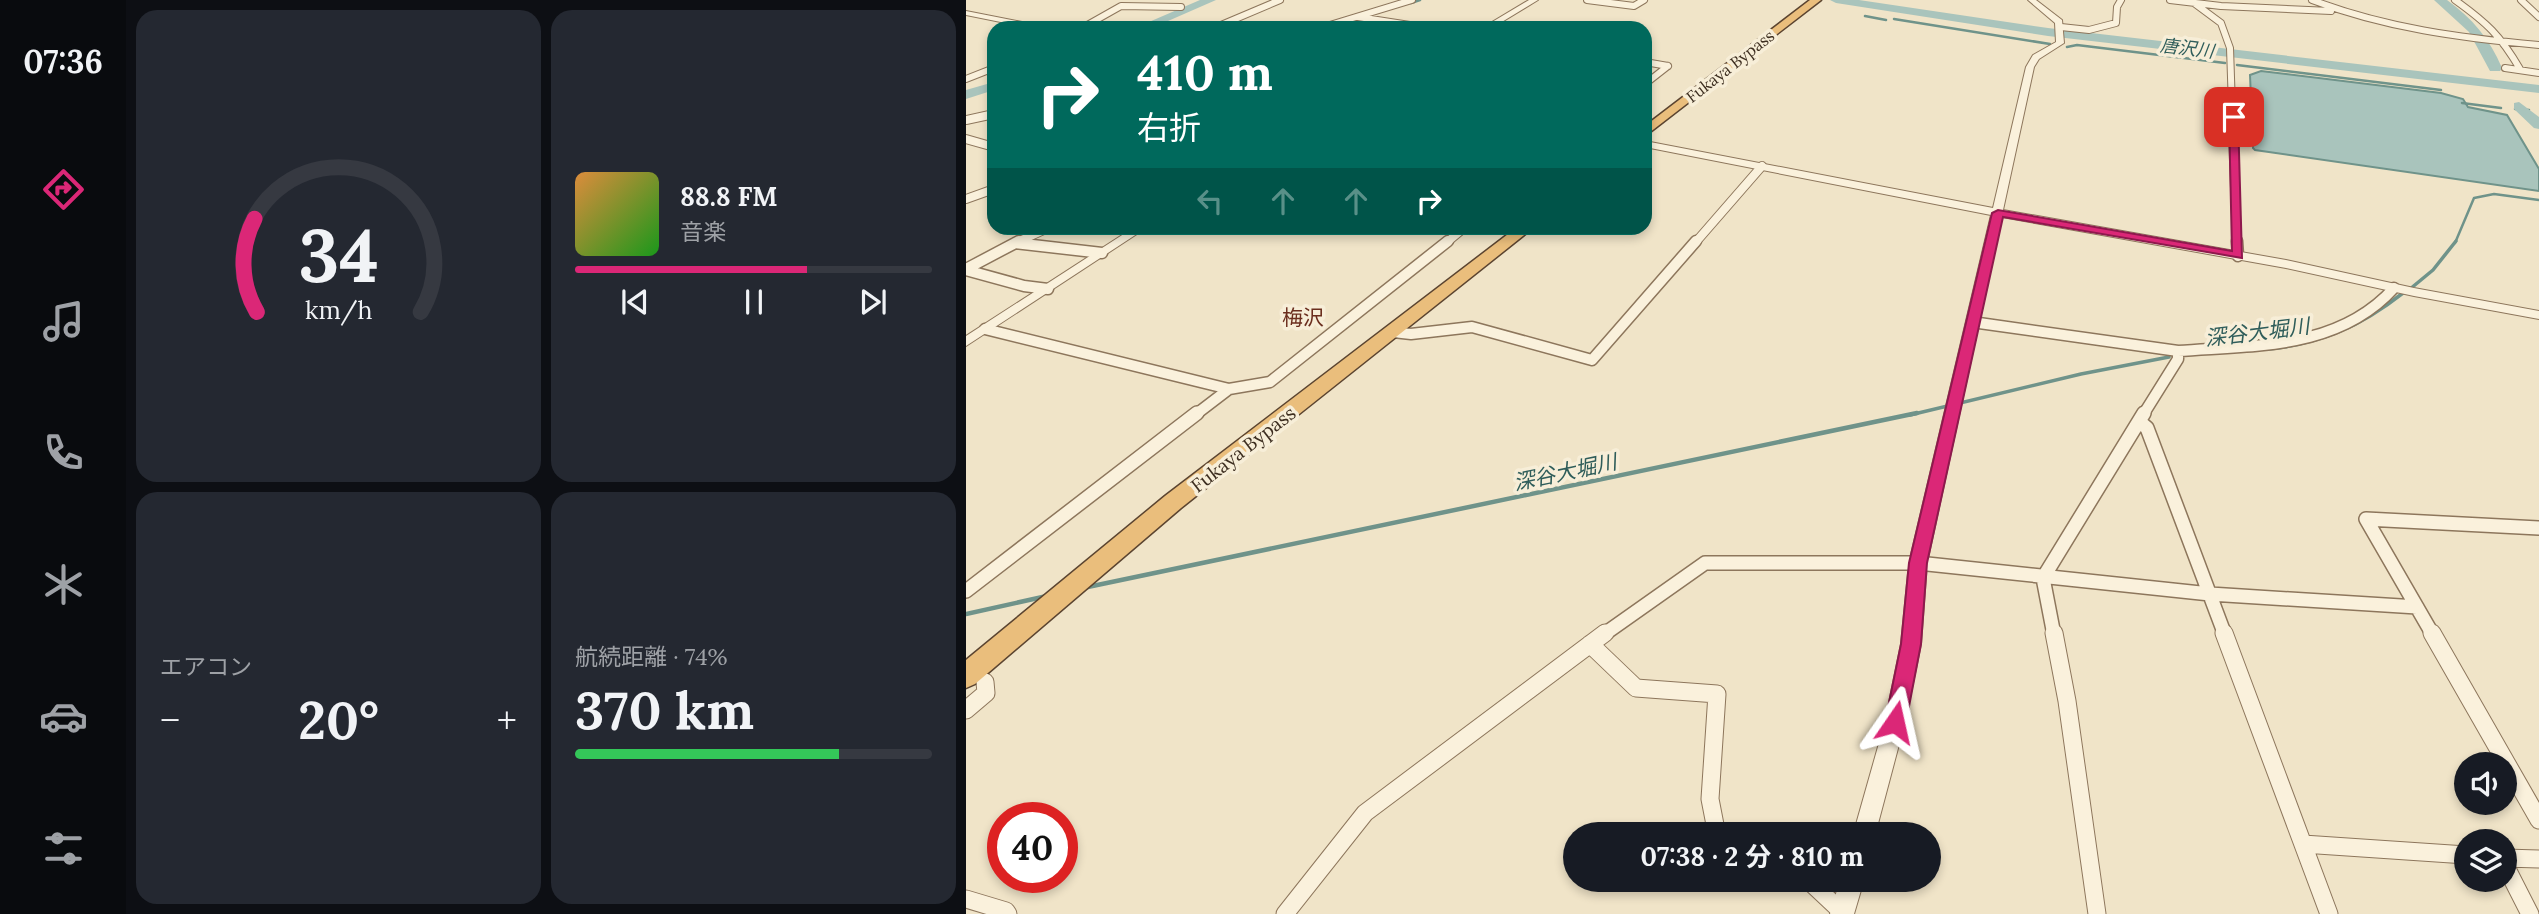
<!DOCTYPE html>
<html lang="ja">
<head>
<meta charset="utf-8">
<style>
	body { margin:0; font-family:Lora,"Noto Sans JP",serif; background:#242831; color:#f1f3f6; height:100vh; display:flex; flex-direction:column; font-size:26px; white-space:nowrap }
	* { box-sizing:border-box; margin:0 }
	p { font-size:23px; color:#9ea1a6 }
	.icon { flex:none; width:38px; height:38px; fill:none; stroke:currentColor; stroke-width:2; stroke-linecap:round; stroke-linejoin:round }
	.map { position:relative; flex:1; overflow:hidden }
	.panel { display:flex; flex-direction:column; gap:10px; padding:10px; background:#0d0f14; width:840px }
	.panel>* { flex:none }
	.banner { position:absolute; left:21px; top:21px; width:665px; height:214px; border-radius:21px; box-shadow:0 4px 10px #0003; background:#00695c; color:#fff; overflow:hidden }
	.controls { position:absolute; left:1488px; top:752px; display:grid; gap:14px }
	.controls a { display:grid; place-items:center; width:63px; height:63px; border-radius:50%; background:#171b24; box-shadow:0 4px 10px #0003; font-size:35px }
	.speed { position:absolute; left:21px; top:802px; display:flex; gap:14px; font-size:35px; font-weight:700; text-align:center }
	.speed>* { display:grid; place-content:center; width:91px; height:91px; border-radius:50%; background:#171b24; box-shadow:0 4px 10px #0003; line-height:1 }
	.speed .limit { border:10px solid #d22; background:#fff; color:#111 }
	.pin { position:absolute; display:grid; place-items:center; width:60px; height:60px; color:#fff; margin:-30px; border-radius:14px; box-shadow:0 4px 10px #0006 }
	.me { position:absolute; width:77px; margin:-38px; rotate:11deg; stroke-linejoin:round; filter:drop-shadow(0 0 5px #0008) }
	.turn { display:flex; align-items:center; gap:24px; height:147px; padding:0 35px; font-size:32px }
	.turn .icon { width:91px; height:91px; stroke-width:2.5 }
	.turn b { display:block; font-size:49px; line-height:60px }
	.lanes { display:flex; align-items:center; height:66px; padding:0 35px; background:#0003; justify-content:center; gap:35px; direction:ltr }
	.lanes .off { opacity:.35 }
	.big { font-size:52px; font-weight:700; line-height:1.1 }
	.panel .card { flex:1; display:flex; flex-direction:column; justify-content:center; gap:10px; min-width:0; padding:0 24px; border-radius:21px; background:#242831 }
	.panel .dial { align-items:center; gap:0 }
	.dial svg { height:182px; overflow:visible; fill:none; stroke:#363941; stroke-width:7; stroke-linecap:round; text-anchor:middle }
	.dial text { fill:#f1f3f6; stroke:none }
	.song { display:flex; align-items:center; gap:21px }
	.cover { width:84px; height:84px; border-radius:10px; background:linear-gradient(135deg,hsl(30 70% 55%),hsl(120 70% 35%)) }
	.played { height:7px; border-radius:4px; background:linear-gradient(90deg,#db2777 65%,#363941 65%) }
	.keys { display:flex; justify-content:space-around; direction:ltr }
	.heat { display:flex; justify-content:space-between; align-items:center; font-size:38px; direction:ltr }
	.charge { height:10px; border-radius:5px; background:linear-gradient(90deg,#34c759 74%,#363941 0) }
	.panel .tiles { flex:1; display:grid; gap:10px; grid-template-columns:repeat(2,1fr) }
	.trip { position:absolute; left:597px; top:822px; width:378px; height:70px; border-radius:35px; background:#171b24; box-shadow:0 4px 10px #0003; font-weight:700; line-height:70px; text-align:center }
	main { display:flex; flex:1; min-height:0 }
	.menu { display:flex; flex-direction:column; width:126px; justify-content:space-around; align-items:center; background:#090b0e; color:#9ea1a6 }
	.menu .icon { width:49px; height:49px }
	.menu .on { color:#db2777 }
	.menu b { font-size:32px; color:#f1f3f6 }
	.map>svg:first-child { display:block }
	.water { fill:#a9c4bc; stroke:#6f938a; stroke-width:2 }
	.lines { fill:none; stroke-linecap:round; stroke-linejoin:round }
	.stream-far2 { stroke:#6f938a; stroke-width:2.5 }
	.stream-far1 { stroke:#6f938a; stroke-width:3.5 }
	.stream { stroke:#6f938a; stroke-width:4.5 }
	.river { fill:#a9c4bc; fill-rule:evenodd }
	.minor-far4-casing { stroke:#8d765c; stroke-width:8 }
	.minor-far3-casing { stroke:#8d765c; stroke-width:10 }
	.minor-far2-casing { stroke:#8d765c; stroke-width:13 }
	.minor-far1-casing { stroke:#8d765c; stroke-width:16 }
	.minor-casing { stroke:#8d765c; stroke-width:19 }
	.tertiary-casing { stroke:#8d765c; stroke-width:2 }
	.trunk-casing { stroke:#5b4430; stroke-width:3 }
	.minor-far4 { stroke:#faf1dc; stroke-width:6 }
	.minor-far3 { stroke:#faf1dc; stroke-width:8 }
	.minor-far2 { stroke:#faf1dc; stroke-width:10 }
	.minor-far1 { stroke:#faf1dc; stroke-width:13 }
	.minor { stroke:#faf1dc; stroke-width:17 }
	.tertiary { fill:#faf1dc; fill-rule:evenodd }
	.trunk { fill:#eabe7c; fill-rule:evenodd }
	.route { fill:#db2777; stroke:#8e194d; stroke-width:2 }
	.labels { text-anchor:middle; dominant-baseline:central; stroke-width:7; stroke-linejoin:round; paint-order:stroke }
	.far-street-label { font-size:16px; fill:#3d2e20; stroke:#f7eed8 }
	.far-water-label { font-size:18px; font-style:italic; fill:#2f5d5a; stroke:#f7eed8 }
	.street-label { font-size:19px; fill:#3d2e20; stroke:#f7eed8 }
	.neighbourhood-label { font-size:21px; fill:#6b2e1e; stroke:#f7eed8 }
	.water-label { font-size:21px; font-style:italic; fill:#2f5d5a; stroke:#f7eed8 }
</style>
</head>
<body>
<main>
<nav class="menu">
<b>07:36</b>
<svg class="icon on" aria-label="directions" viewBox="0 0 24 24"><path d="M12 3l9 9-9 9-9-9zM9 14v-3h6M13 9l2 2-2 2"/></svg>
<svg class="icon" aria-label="music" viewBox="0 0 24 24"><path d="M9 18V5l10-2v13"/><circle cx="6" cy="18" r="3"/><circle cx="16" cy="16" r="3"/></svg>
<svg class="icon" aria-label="phone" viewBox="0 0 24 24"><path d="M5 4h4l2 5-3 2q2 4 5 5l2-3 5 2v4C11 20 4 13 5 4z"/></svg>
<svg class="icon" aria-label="climate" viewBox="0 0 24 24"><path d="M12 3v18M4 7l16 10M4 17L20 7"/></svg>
<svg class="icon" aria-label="car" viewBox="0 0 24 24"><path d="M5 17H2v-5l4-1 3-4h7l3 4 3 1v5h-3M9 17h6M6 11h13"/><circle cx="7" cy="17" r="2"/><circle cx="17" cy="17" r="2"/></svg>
<svg class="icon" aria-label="filters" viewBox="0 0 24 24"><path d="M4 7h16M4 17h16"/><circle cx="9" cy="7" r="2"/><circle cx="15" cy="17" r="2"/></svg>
</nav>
<section class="panel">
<div class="tiles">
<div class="card dial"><svg viewBox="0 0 100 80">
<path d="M14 69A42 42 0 1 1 86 69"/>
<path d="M14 69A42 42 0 0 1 13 28" stroke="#db2777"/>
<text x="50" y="56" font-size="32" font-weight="700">34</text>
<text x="50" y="72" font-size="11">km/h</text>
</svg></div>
<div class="card">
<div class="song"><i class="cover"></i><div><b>88.8 FM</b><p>音楽</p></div></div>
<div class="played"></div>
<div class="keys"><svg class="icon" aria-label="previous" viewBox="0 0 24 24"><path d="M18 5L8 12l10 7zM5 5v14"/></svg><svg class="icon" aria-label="pause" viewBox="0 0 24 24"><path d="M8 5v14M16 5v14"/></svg><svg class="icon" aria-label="next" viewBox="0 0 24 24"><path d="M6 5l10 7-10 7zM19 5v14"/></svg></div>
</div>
<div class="card"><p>エアコン</p>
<div class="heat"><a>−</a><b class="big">20°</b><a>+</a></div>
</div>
<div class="card"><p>航続距離 · 74%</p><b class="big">370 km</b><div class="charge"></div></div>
</div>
</section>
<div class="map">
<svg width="1573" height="914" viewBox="0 0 1573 914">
	<rect width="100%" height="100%" fill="#f0e4c8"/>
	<!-- water -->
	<path class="water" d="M1295,71L1475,93L1497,99L1502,107L1541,115L1573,169V191L1289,150L1287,148L1284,75Z"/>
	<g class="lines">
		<!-- stream-far2 -->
		<path class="stream-far2" d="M445,3L454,0
			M899,16L920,20
			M928,19L1084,44
			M1101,47L1111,45L1259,63
			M1271,65L1475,90
			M1496,103L1535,108
			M1549,109L1563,110
			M1489,243L1508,198L1528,194L1573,200"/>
		<!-- stream-far1 -->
		<path class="stream-far1" d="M1444,289L1467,270L1490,241
			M1302,349C1355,344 1395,326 1437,293
			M944,415L1115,374L1203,357"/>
		<!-- stream -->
		<path class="stream" d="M117,588L951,413
			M0,614L81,596"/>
		<!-- river -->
		<path class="river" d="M234,0H250L186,28H169Z
			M864,0H893L1082,28L1573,85V93L1082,36L870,3Z
			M1468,0H1481C1506,18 1524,39 1536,68L1534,71H1524L1503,32Z
			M28,82V90L0,99V90Z
			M1553,102L1573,117V129L1568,128L1548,109V103Z"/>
		<defs>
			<path id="minor-far4" d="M621,0L668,6L678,0
				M1204,0L1255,6L1365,11
				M1224,0L1255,23L1264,48L1266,107
				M1346,0C1419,28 1495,38 1573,45
				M1489,0C1521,23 1534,35 1554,69
				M1555,0L1573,17
				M392,17L463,28
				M1095,27L1123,30L1150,23L1151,7L1155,0
				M116,28L155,6L215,7
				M248,28L314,0
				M354,28L446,0
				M679,62L702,66
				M1539,68L1573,73
				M0,79L28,68
				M679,84L702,66"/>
			<path id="minor-far3" d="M1266,105L1271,243
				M0,120L28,114
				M0,139L28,147
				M0,199L28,189
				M535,228L554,232
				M49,243L82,228
				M480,243L498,228
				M729,243L796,166"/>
			<path id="minor-far2" d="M1271,241L1272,256
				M49,243L136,253
				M0,269L53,241
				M0,270L58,286L82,289
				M1006,322L1212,351V359L1177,415
				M19,329L263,389L304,382L482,241
				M427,332L445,334L506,327L626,360L730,241
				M1212,351C1289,345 1372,350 1428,288
				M229,415L263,389"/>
			<path id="minor-far1" d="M1175,423L1181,428L1259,635
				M0,591L231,413
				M637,635L739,563H952L1244,594L1451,607
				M1088,635L1077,578L1178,413
				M1467,635L1400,519L1573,528"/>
			<path id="minor" d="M1088,633L1101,701L1131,914
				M1258,633L1363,914
				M1466,633L1573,820
				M624,644L670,688L751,694L744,799L751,835
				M0,710L20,693L19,682
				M1337,844L1500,855
				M1538,858L1573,859
				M1538,863L1564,914
				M842,880L877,913
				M0,899L40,911L42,914
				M319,914L399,813L639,633"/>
			<path id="tertiary" d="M563,0H572L526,28H516Z
				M1062,0H1070L1096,20L1098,43L1073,59L1068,67L1037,210L1320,260L1448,288L1573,311V319L1448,296L1320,268L1036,217L961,563L955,644L939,722L909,835H887L919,722L935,644L943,563L1025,215L679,147V141L1027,208L1060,67L1067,55L1090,42L1089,23Z
				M0,11L76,26L80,28H64L0,15Z
				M167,228H180L0,346V336Z
				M874,880H898L888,914H864Z"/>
			<path id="trunk" d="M844,0H855L679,136V126Z
				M550,228H567L215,508L9,684L0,688V660L199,496Z"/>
		</defs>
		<!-- minor-far4 casing -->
		<use href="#minor-far4" class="minor-far4-casing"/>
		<!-- minor-far3 casing -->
		<use href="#minor-far3" class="minor-far3-casing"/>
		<!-- minor-far2 casing -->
		<use href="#minor-far2" class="minor-far2-casing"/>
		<!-- minor-far1 casing -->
		<use href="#minor-far1" class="minor-far1-casing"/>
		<!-- minor casing -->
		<use href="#minor" class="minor-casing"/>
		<!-- tertiary casing -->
		<use href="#tertiary" class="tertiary-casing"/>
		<!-- trunk casing -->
		<use href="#trunk" class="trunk-casing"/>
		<!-- minor-far4 -->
		<use href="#minor-far4" class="minor-far4"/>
		<!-- minor-far3 -->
		<use href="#minor-far3" class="minor-far3"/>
		<!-- minor-far2 -->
		<use href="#minor-far2" class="minor-far2"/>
		<!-- minor-far1 -->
		<use href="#minor-far1" class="minor-far1"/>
		<!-- minor -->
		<use href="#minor" class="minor"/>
		<!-- tertiary -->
		<use href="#tertiary" class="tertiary"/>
		<!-- trunk -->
		<use href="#trunk" class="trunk"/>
	</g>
	<!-- route -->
	<path class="route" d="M1268,114L1272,117L1276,258L1037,217L961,563L955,644L940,722L937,729L929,732L922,729L919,722L935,644L943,563L1026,213L1032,210L1266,251L1263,117Z"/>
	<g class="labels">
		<!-- far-street labels -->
		<g class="far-street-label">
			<text transform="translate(764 66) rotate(-38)">Fukaya Bypass</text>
		</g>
		<!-- far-water labels -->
		<g class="far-water-label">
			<text transform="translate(1221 48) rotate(7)">唐沢川</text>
		</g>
		<!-- street labels -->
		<g class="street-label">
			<text transform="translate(277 449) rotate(-38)">Fukaya Bypass</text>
		</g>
		<!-- neighbourhood labels -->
		<g class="neighbourhood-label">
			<text x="337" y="317">梅沢</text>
		</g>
		<!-- water labels -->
		<g class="water-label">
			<text transform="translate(1291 332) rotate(-7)">深谷大堀川</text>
			<text transform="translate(599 472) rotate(-12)">深谷大堀川</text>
		</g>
	</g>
</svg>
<div class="controls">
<a><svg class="icon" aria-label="sound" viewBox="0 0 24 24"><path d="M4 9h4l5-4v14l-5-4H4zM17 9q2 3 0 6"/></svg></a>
<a><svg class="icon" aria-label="layers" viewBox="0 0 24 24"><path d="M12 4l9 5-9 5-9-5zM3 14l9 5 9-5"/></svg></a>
</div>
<div class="speed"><div class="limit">40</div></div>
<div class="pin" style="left:1268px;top:117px;background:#d93025"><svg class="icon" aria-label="arrive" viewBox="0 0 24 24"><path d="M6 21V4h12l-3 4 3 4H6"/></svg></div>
<svg class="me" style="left:929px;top:722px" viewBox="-20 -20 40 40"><path d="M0-17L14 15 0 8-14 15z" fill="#db2777" stroke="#fff" stroke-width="4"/></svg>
<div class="trip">07:38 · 2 分 · 810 m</div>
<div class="banner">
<div class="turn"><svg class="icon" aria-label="right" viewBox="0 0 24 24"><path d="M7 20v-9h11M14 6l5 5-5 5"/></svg><div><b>410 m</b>右折</div></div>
<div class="lanes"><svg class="icon off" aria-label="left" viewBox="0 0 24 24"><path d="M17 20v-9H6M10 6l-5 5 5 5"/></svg><svg class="icon off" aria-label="ahead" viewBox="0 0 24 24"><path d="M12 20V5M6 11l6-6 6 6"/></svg><svg class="icon off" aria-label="ahead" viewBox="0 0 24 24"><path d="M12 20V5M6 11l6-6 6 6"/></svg><svg class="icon" aria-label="right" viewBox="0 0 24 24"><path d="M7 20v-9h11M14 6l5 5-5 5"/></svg></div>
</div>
</div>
</main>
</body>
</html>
